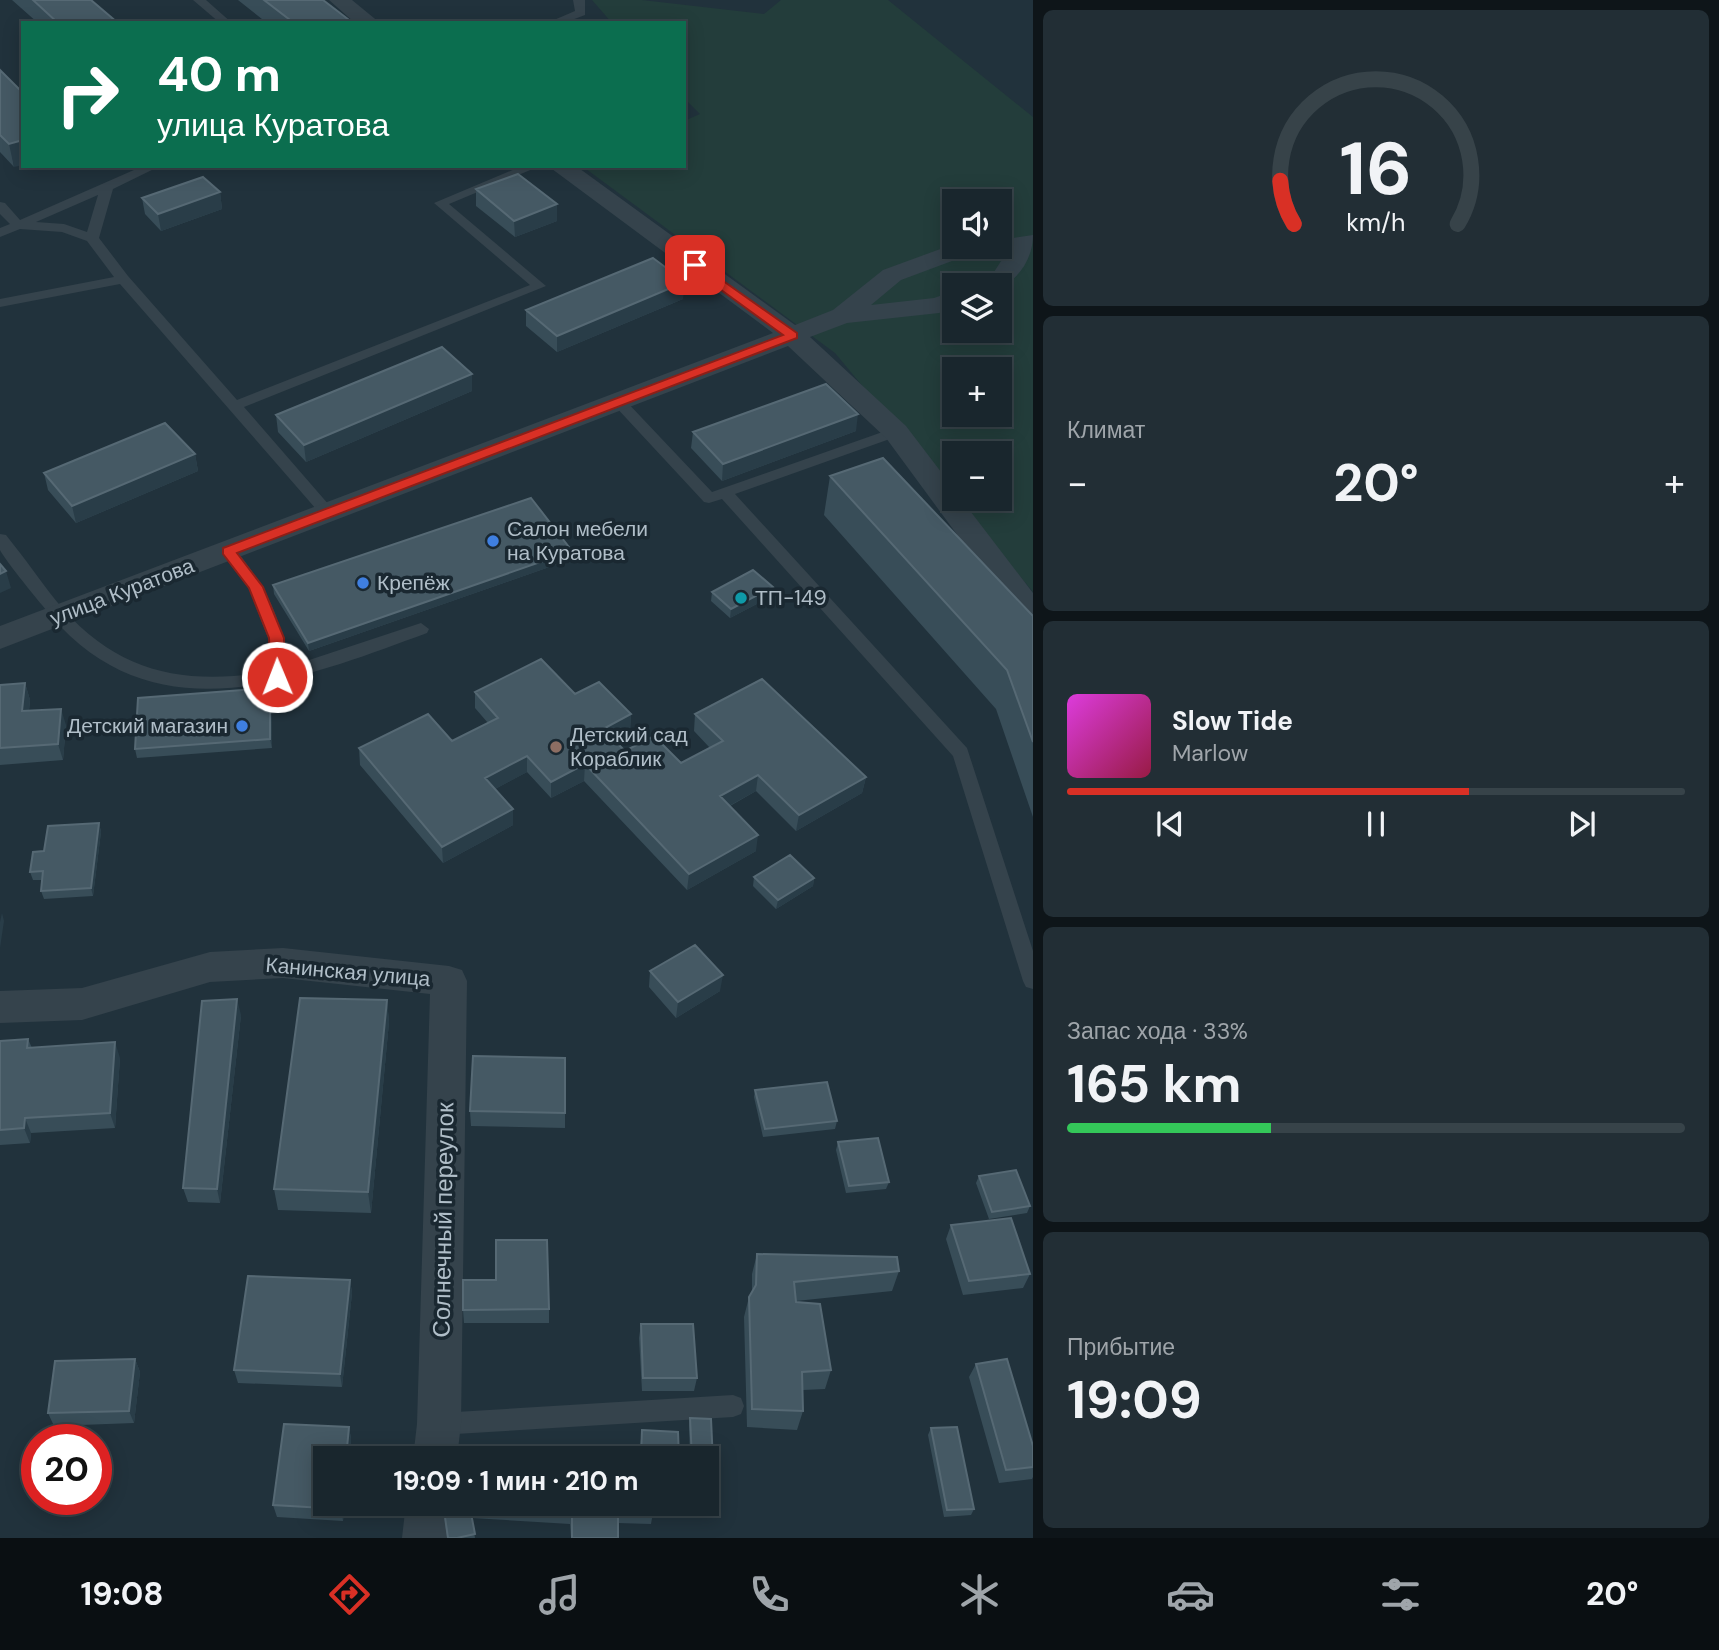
<!DOCTYPE html>
<html lang="ru">
<head>
<meta charset="utf-8">
<style>
	body { margin:0; font-family:"DM Sans",sans-serif; background:#222e35; color:#f1f3f6; height:100vh; display:flex; flex-direction:column; font-size:26px; white-space:nowrap }
	* { box-sizing:border-box; margin:0 }
	p { font-size:23px; color:#9fa5aa }
	.icon { flex:none; width:38px; height:38px; fill:none; stroke:currentColor; stroke-width:2; stroke-linecap:round; stroke-linejoin:round }
	.map { position:relative; flex:1; overflow:hidden }
	.sheet { display:flex; flex-direction:column; gap:10px; padding:10px; background:#0e1519; width:686px }
	.sheet>* { flex:none }
	.banner { position:absolute; left:21px; top:21px; width:665px; height:147px; border-radius:0px; box-shadow:0 4px 18px #0003,0 0 0 2px #374349; background:#0b6e4f; color:#fff; overflow:hidden }
	.buttons { position:absolute; left:942px; top:189px; display:grid; gap:14px }
	.buttons a { display:grid; place-items:center; width:70px; height:70px; border-radius:0px; background:#19262d; box-shadow:0 4px 18px #0003,0 0 0 2px #374349; font-size:35px }
	.speed { position:absolute; left:21px; top:1424px; display:flex; gap:14px; font-size:35px; font-weight:700; text-align:center }
	.speed>* { display:grid; place-content:center; width:91px; height:91px; border-radius:50%; background:#19262d; box-shadow:0 4px 18px #0003,0 0 0 2px #374349; line-height:1 }
	.speed .limit { border:10px solid #d22; background:#fff; color:#111 }
	.pin { position:absolute; display:grid; place-items:center; width:60px; height:60px; color:#fff; margin:-30px; border-radius:14px; box-shadow:0 4px 10px #0006 }
	.me { position:absolute; width:77px; margin:-38px; rotate:359deg; stroke-linejoin:round; filter:drop-shadow(0 0 5px #0008) }
	.turn { display:flex; align-items:center; gap:24px; height:147px; padding:0 21px; font-size:32px }
	.turn .icon { width:91px; height:91px; stroke-width:2.5 }
	.turn b { display:block; font-size:49px; line-height:60px }
	.big { font-size:52px; font-weight:700; line-height:1.1 }
	.sheet .widget { flex:1; display:flex; flex-direction:column; justify-content:center; gap:10px; min-width:0; padding:0 24px; border-radius:10px; background:#222e35 }
	.sheet .dial { align-items:center; gap:0 }
	.dial svg { height:182px; overflow:visible; fill:none; stroke:#374349; stroke-width:7; stroke-linecap:round; text-anchor:middle }
	.dial text { fill:#f1f3f6; stroke:none }
	.song { display:flex; align-items:center; gap:21px }
	.cover { width:84px; height:84px; border-radius:10px; background:linear-gradient(135deg,hsl(300 70% 55%),hsl(340 70% 35%)) }
	.played { height:7px; border-radius:4px; background:linear-gradient(90deg,#d93025 65%,#374349 65%) }
	.keys { display:flex; justify-content:space-around; direction:ltr }
	.heat { display:flex; justify-content:space-between; align-items:center; font-size:38px; direction:ltr }
	.charge { height:10px; border-radius:5px; background:linear-gradient(90deg,#34c759 33%,#374349 0) }
	.trip { position:absolute; left:313px; top:1446px; width:406px; height:70px; border-radius:0px; background:#19262d; box-shadow:0 4px 18px #0003,0 0 0 2px #374349; font-weight:700; line-height:70px; text-align:center }
	.tabs { display:flex; height:112px; justify-content:space-around; align-items:center; background:#0a0f12; color:#9fa5aa }
	.tabs .icon { width:49px; height:49px }
	.tabs .on { color:#d93025 }
	.tabs b { font-size:32px; color:#f1f3f6 }
	main { display:flex; flex:1; min-height:0 }
	.map>svg:first-child { display:block }
	.green { fill:#233d3b; fill-rule:evenodd }
	.lines { fill:none; stroke-linecap:round; stroke-linejoin:round }
	.service { fill:#35434c; fill-rule:evenodd }
	.minor { fill:#35434c; fill-rule:evenodd }
	.wall { fill:#384d58 }
	.shaded-wall { fill:#293d48 }
	.building { fill:#455964; stroke:#566974; stroke-width:2 }
	.route { fill:#d93025; stroke:#8d1f18; stroke-width:2 }
	.shop-dot { fill:#3f7fe0; stroke:#1a2831; stroke-width:2.5 }
	.culture-dot { fill:#0f9aa8; stroke:#1a2831; stroke-width:2.5 }
	.education-dot { fill:#8d6e63; stroke:#1a2831; stroke-width:2.5 }
	.labels { text-anchor:middle; dominant-baseline:central; stroke-width:7; stroke-linejoin:round; paint-order:stroke }
	.poi-label { font-size:21px; fill:#b0bec8; stroke:#1a2831; text-anchor:start }
	.street-label { font-size:21px; fill:#b0bec8; stroke:#1a2831 }
	.near-street-label { font-size:24px; fill:#b0bec8; stroke:#1a2831 }
</style>
</head>
<body>
<main>
<div class="map">
<svg width="1033" height="1538" viewBox="0 0 1033 1538">
	<rect width="100%" height="100%" fill="#21323c"/>
	<!-- green -->
	<path class="green" d="M592,0H642L764,14L781,0H888L1033,117V592L956,499H999V453H954V496L835,353L582,166H684V121L700,114L684,98V23H612ZM954,201H999V247H954ZM954,285H999V331H954ZM954,369H999V415H954Z"/>
	<g class="lines">
		<!-- service -->
		<path class="service" d="M193,0H206L232,23H220Z
			M573,0H585V15L564,23H547L575,11Z
			M143,166H160L113,189L99,238L128,276L237,400L530,285L434,203L522,166H540L449,204L546,286L244,407L336,513L333,517H323L120,284L0,307V299L114,277L87,241L62,232L20,229L0,237V228L10,224L0,214V202L5,203L20,220ZM98,195L87,232L64,224L36,222Z
			M619,398L624,399L712,492L891,429H901L903,432L901,435L735,494L967,748L1033,951V989L1026,987L1023,981L953,756L722,499L709,503L704,502L614,405L612,402Z
			M0,534L6,535L13,544C30,565 45,588 63,609C121,674 185,685 269,672L268,638L249,589L220,551L228,546L234,547C265,587 284,616 285,668L421,623L429,629L427,633C294,682 147,741 42,605C33,594 5,560 0,550C0,546 0,538 0,534Z
			M733,1395L741,1398L744,1406L741,1414L733,1417L439,1435L431,1432L428,1424L431,1416L439,1413Z"/>
		<!-- minor -->
		<path class="minor" d="M329,0H352L380,23H355Z
			M548,166H576L795,325L833,310L883,270L954,244V247H999V240L1033,235C1033,257 1020,279 999,288V285H971L975,280L994,272L1005,255L960,258L901,280L871,305L934,298L954,291V308L939,313L847,323L810,337L906,426L954,489V499H961L1033,593V626L1022,623L886,438L788,346L0,649V626L773,333Z
			M283,948L449,966L462,970L467,981L461,1424L457,1458H413L417,1424L430,994L283,978L210,982L82,1020L0,1023V991L82,988L210,952Z
			M406,1503H451L448,1538H402Z"/>
	</g>
	<!-- wall -->
	<path class="wall" d="M12,0H91L118,23H38Z
		M238,0H323L353,23H267Z
		M0,70L14,167L0,152Z
		M446,166H475L465,170Z
		M476,189L557,221L515,237L476,206Z
		M220,192L222,209L161,231L145,214L142,198Z
		M683,299L557,352L526,326V310Z
		M472,374V391L306,462L278,432L276,415Z
		M856,431L722,481L691,448L693,432Z
		M195,454L198,471L76,523L48,490L44,473Z
		M830,476L1033,616V817L996,709L824,515Z
		M572,551V559L309,651L274,594L273,585Z
		M712,592L772,596L730,618L711,601Z
		M25,683L30,700L29,711L66,725L63,760L0,765V685Z
		M270,688L271,697L272,748L137,758L135,749Z
		M475,692L575,694L631,714L630,731L614,739L625,751L681,763L710,748L694,731L695,714L866,777L862,793L796,831L756,791L730,806L756,851L687,890L584,781L551,798L527,772L495,789L513,809V825L443,863L360,765L359,748L452,741L488,723L475,708Z
		M99,823L101,832L93,896L44,899L41,891L42,880H33L30,872L44,851Z
		M754,877L814,878L813,886L776,909L753,886Z
		M650,971L720,991L676,1018L649,987Z
		M387,1000L389,1022L371,1213L278,1210L274,1189Z
		M241,1015L220,1203L188,1202L183,1188Z
		M28,1039L32,1048L120,1058L115,1128L31,1133L30,1143L0,1145V1041Z
		M755,1090L837,1121L835,1129L763,1137L754,1097Z
		M470,1111L565,1113V1128L471,1126Z
		M838,1142L889,1182L886,1189L846,1193L836,1150Z
		M979,1176L1030,1206L1027,1213L989,1219L976,1183Z
		M951,1225L1030,1274L1023,1288L963,1295L946,1239Z
		M757,1254L899,1271L892,1291L796,1301L831,1370L825,1389L803,1390V1411L797,1430L747,1427L744,1317L749,1297L752,1292V1274Z
		M350,1280L352,1293L342,1387L238,1383L234,1370Z
		M549,1309V1323H464L463,1310Z
		M641,1324L697,1378L694,1391H642L639,1338Z
		M135,1359L140,1372L134,1423L54,1426L48,1413Z
		M976,1364L1033,1446V1477L1032,1479L999,1483L969,1377Z
		M690,1418L713,1462L711,1468H707V1458H690L689,1425Z
		M284,1424L349,1427L351,1439L350,1458H326V1503H345L343,1521L277,1517L273,1505Z
		M931,1428L974,1509L971,1515L944,1517L928,1435Z
		M642,1430L679,1458L639,1456Z
		M442,1503H654V1507L651,1524L618,1523V1538H571L570,1524L472,1518L475,1538H447Z"/>
	<!-- shaded-wall -->
	<path class="shaded-wall" d="M23,140V165L14,167L9,144Z
		M465,166H475L465,170Z
		M220,192L222,209L161,231L158,214Z
		M557,204V221L515,237L514,221Z
		M685,282L683,299L557,352V336Z
		M472,374V391L306,462L304,445Z
		M858,414L856,431L722,481L723,464Z
		M195,454L198,471L76,523L72,506Z
		M572,551V559L309,651L308,643Z
		M6,571L11,588L0,593V574Z
		M773,587L772,596L730,618L731,609Z
		M25,683L30,700L27,728L22,711Z
		M270,688L271,697L272,748L270,739Z
		M61,709L66,725L63,760L58,744Z
		M631,714L630,731L602,745L603,729Z
		M527,756V772L486,794L485,778Z
		M585,764L584,781L551,798V782Z
		M758,775L756,791L718,812L720,796Z
		M866,777L862,793L796,831L799,815Z
		M513,809V825L443,863L442,847Z
		M99,823L101,832L93,896L91,888Z
		M758,835L756,851L687,890L689,874Z
		M814,878L813,886L776,909L778,900Z
		M2,913L4,921L0,948V922Z
		M723,975L720,991L676,1018L678,1002Z
		M237,999L241,1015L220,1203L217,1189Z
		M387,1000L389,1022L371,1213L368,1192Z
		M115,1042L120,1058L115,1128L110,1113Z
		M25,1118L31,1133L30,1143L24,1128Z
		M350,1280L352,1293L342,1387L340,1374Z
		M135,1359L140,1372L134,1423L129,1411Z
		M349,1427L351,1439L350,1458H346Z
		M341,1503H345L343,1521L341,1509Z"/>
	<!-- building -->
	<path class="building" d="M33,0H91L118,23H58Z
		M264,0H323L353,23H294Z
		M0,70L23,93V140L9,144L0,135Z
		M518,174L557,204L514,221L476,189Z
		M203,177L220,192L158,214L142,198Z
		M653,258L685,282L557,336L526,310Z
		M442,347L472,374L304,445L276,415Z
		M826,384L858,414L723,464L693,432Z
		M165,423L195,454L72,506L44,473Z
		M883,458L1033,616V742L1007,670L830,476Z
		M531,498L572,551L308,643L273,585Z
		M0,564L6,571L0,574Z
		M753,570L773,587L731,609L712,592Z
		M541,659L575,694L599,682L631,714L603,729L625,751L654,736L681,763L723,741L695,714L762,679L866,777L799,815L758,775L720,796L758,835L689,874L585,764L551,782L527,756L485,778L513,809L442,847L359,748L428,714L452,741L498,718L475,692Z
		M25,683L22,711L61,709L58,744L0,748V685Z
		M270,688V739L135,749L138,698Z
		M99,823L91,888L41,891L43,871L30,872L33,852L44,851L48,826Z
		M790,855L814,878L778,900L754,877Z
		M695,945L723,975L678,1002L650,971Z
		M300,998L387,1000L368,1192L274,1189Z
		M237,999L217,1189L183,1188L202,1001Z
		M28,1039L27,1048L115,1042L110,1113L25,1118L24,1128L0,1130V1041Z
		M473,1056L565,1058V1113L470,1111Z
		M827,1082L837,1121L765,1129L755,1090Z
		M878,1138L889,1182L849,1186L838,1142Z
		M1016,1170L1030,1206L992,1212L979,1176Z
		M1011,1218L1030,1274L969,1281L951,1225Z
		M496,1240H547L549,1309L463,1310V1280H496Z
		M757,1254L897,1257L899,1271L794,1282L796,1302L820,1304L831,1370L802,1372L803,1411L752,1409L749,1297L756,1285Z
		M248,1276L350,1280L340,1374L234,1370Z
		M641,1324H693L697,1378H643Z
		M135,1359L129,1411L48,1413L55,1361Z
		M1007,1359L1033,1446V1467L1006,1470L976,1364Z
		M690,1418L711,1419L713,1462H707V1458H692Z
		M284,1424L349,1427L346,1458H326V1503H341V1509L273,1505Z
		M957,1427L974,1509L947,1510L931,1428Z
		M642,1430L678,1432L679,1458H469V1446L546,1447L641,1456Z
		M443,1503H469L475,1534L457,1538H448Z
		M515,1503H654V1507L618,1505V1538H572V1507Z"/>
	<!-- route -->
	<path class="route" d="M695,261L797,333V338L237,553L263,587L284,638V677L277,682L271,681L269,638L249,588L223,554V548L783,335L691,268V262Z"/>
	<!-- markers -->
	<g class="shop-dot">
		<circle cx="493" cy="541" r="7"/>
		<circle cx="363" cy="583" r="7"/>
		<circle cx="242" cy="726" r="7"/>
	</g>
	<circle class="culture-dot" cx="741" cy="598" r="7"/>
	<circle class="education-dot" cx="556" cy="747" r="7"/>
	<g class="labels">
		<!-- poi labels -->
		<g class="poi-label">
			<text x="507" y="529">Салон мебели<tspan x="507" dy="24">на Куратова</tspan></text>
			<text x="377" y="583">Крепёж</text>
			<text x="755" y="598">ТП-149</text>
			<text x="228" y="726" text-anchor="end">Детский магазин</text>
			<text x="570" y="735">Детский сад<tspan x="570" dy="24">Кораблик</tspan></text>
		</g>
		<!-- street labels -->
		<g class="street-label">
			<text transform="translate(122 592) rotate(-21)">улица Куратова</text>
			<text transform="translate(348 972) rotate(5)">Канинская улица</text>
		</g>
		<!-- near-street labels -->
		<g class="near-street-label">
			<text transform="translate(443 1220) rotate(-89)">Солнечный переулок</text>
		</g>
	</g>
</svg>
<div class="buttons">
<a><svg class="icon" aria-label="sound" viewBox="0 0 24 24"><path d="M4 9h4l5-4v14l-5-4H4zM17 9q2 3 0 6"/></svg></a>
<a><svg class="icon" aria-label="layers" viewBox="0 0 24 24"><path d="M12 4l9 5-9 5-9-5zM3 14l9 5 9-5"/></svg></a>
<a>+</a>
<a>−</a>
</div>
<div class="speed"><div class="limit">20</div></div>
<div class="pin" style="left:695px;top:265px;background:#d93025"><svg class="icon" aria-label="arrive" viewBox="0 0 24 24"><path d="M6 21V4h12l-3 4 3 4H6"/></svg></div>
<svg class="me" style="left:277px;top:677px" viewBox="-20 -20 40 40"><circle r="17" fill="#d93025" stroke="#fff" stroke-width="3"/><path d="M0-11L8 9 0 5-8 9z" fill="#fff"/></svg>
<div class="trip">19:09 · 1 мин · 210 m</div>
<div class="banner">
<div class="turn"><svg class="icon" aria-label="right" viewBox="0 0 24 24"><path d="M7 20v-9h11M14 6l5 5-5 5"/></svg><div><b>40 m</b>улица Куратова</div></div>
</div>
</div>
<section class="sheet">
<div class="widget dial"><svg viewBox="0 0 100 80">
<path d="M14 69A42 42 0 1 1 86 69"/>
<path d="M14 69A42 42 0 0 1 8 50" stroke="#d93025"/>
<text x="50" y="56" font-size="32" font-weight="700">16</text>
<text x="50" y="72" font-size="11">km/h</text>
</svg></div>
<div class="widget"><p>Климат</p>
<div class="heat"><a>−</a><b class="big">20°</b><a>+</a></div>
</div>
<div class="widget">
<div class="song"><i class="cover"></i><div><b>Slow Tide</b><p>Marlow</p></div></div>
<div class="played"></div>
<div class="keys"><svg class="icon" aria-label="previous" viewBox="0 0 24 24"><path d="M18 5L8 12l10 7zM5 5v14"/></svg><svg class="icon" aria-label="pause" viewBox="0 0 24 24"><path d="M8 5v14M16 5v14"/></svg><svg class="icon" aria-label="next" viewBox="0 0 24 24"><path d="M6 5l10 7-10 7zM19 5v14"/></svg></div>
</div>
<div class="widget"><p>Запас хода · 33%</p><b class="big">165 km</b><div class="charge"></div></div>
<div class="widget"><p>Прибытие</p><b class="big">19:09</b></div>
</section>
</main>
<nav class="tabs">
<b>19:08</b>
<svg class="icon on" aria-label="directions" viewBox="0 0 24 24"><path d="M12 3l9 9-9 9-9-9zM9 14v-3h6M13 9l2 2-2 2"/></svg>
<svg class="icon" aria-label="music" viewBox="0 0 24 24"><path d="M9 18V5l10-2v13"/><circle cx="6" cy="18" r="3"/><circle cx="16" cy="16" r="3"/></svg>
<svg class="icon" aria-label="phone" viewBox="0 0 24 24"><path d="M5 4h4l2 5-3 2q2 4 5 5l2-3 5 2v4C11 20 4 13 5 4z"/></svg>
<svg class="icon" aria-label="climate" viewBox="0 0 24 24"><path d="M12 3v18M4 7l16 10M4 17L20 7"/></svg>
<svg class="icon" aria-label="car" viewBox="0 0 24 24"><path d="M5 17H2v-5l4-1 3-4h7l3 4 3 1v5h-3M9 17h6M6 11h13"/><circle cx="7" cy="17" r="2"/><circle cx="17" cy="17" r="2"/></svg>
<svg class="icon" aria-label="filters" viewBox="0 0 24 24"><path d="M4 7h16M4 17h16"/><circle cx="9" cy="7" r="2"/><circle cx="15" cy="17" r="2"/></svg>
<b>20°</b>
</nav>
</body>
</html>
